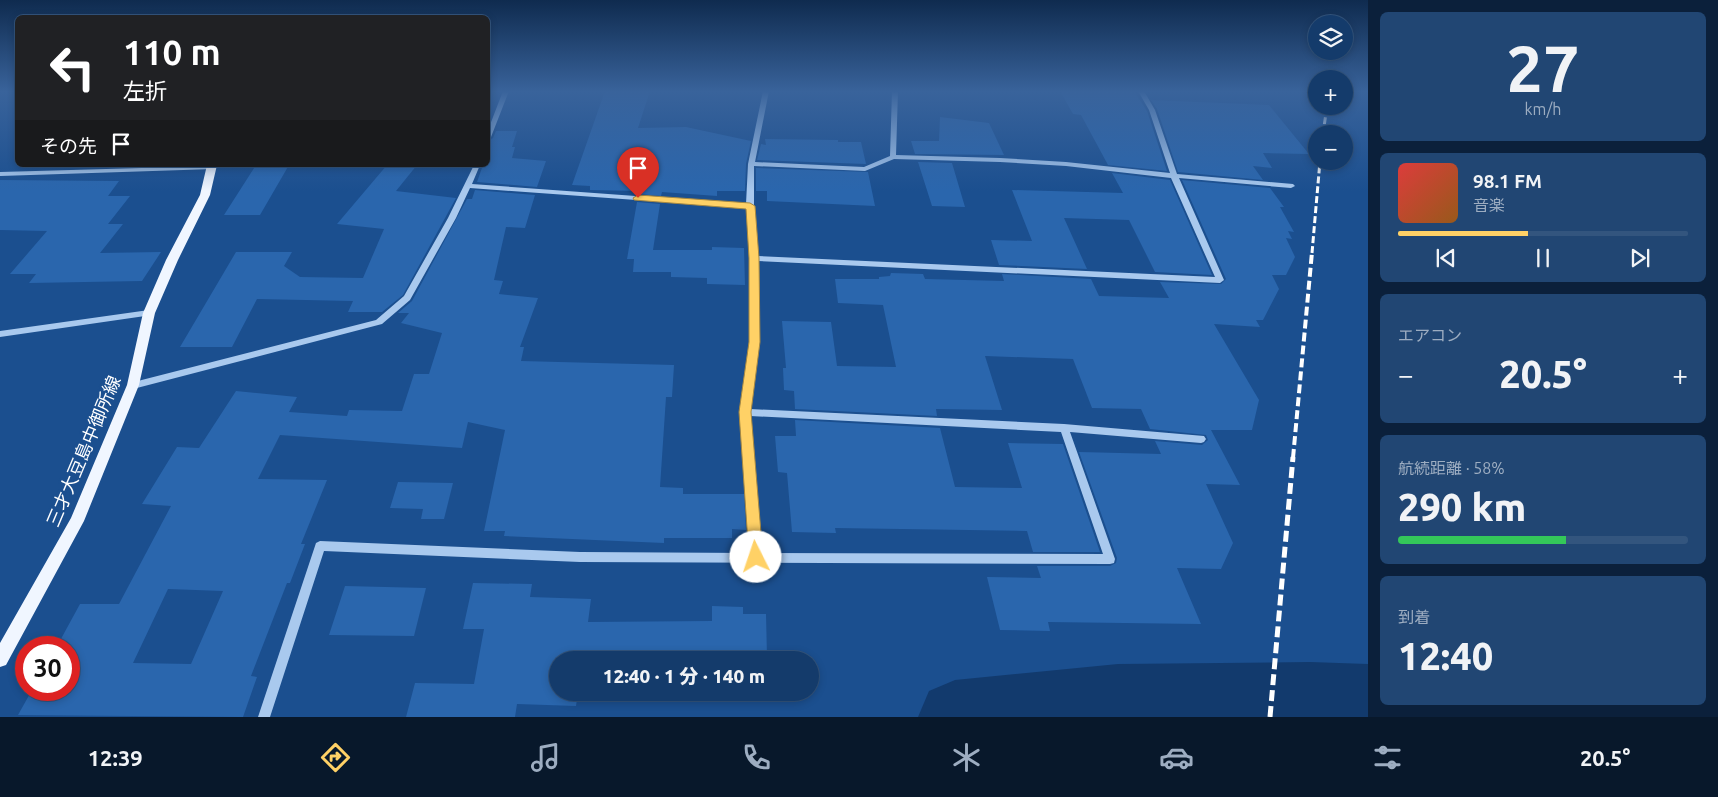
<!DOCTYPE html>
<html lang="ja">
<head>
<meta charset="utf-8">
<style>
	body { margin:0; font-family:Ubuntu,"Noto Sans JP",sans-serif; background:#214673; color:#f1f3f6; height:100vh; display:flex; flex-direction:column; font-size:19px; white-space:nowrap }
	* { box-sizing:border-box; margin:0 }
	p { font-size:16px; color:#9dadc1 }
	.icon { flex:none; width:28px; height:28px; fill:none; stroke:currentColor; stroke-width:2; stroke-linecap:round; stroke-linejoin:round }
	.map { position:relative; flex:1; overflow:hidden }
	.sheet { display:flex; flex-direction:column; gap:12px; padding:12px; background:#0b203b; width:350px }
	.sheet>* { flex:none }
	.guide { position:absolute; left:15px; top:15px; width:475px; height:152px; border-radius:8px; box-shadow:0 2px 8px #0003,0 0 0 1px #33557e; background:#202124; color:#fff; overflow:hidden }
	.controls { position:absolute; left:1308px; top:15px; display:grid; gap:10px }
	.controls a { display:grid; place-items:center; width:45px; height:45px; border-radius:50%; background:#143b6b; box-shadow:0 2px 8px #0003,0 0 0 1px #33557e; font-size:25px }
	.speed { position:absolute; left:15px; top:636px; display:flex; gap:10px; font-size:25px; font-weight:700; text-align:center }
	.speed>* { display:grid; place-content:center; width:65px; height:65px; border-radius:50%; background:#143b6b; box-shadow:0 2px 8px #0003,0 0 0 1px #33557e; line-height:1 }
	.speed .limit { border:8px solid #d22; background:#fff; color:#111 }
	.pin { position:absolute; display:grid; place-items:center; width:42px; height:42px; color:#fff; margin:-51px -21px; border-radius:50% 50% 50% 0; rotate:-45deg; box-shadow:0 0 5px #0007 }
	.pin .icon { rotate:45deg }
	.me { position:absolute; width:55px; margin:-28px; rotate:356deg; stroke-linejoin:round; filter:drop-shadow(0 0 4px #0008) }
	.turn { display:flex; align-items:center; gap:18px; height:105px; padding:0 25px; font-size:22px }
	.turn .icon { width:65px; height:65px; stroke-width:2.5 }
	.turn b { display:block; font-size:35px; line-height:42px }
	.then { display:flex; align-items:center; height:48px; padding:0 25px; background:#0003; gap:10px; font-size:19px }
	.big { font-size:38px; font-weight:800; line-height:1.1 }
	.sheet .widget { flex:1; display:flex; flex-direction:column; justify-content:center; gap:8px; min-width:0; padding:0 18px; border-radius:8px; background:#214673 }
	.sheet .dial { align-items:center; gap:0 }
	.dial b { font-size:65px; line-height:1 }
	.song { display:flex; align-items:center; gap:15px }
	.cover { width:60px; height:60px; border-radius:8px; background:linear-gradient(135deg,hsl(0 70% 55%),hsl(30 70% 35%)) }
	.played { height:5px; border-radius:2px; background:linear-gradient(90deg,#ffd166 45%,#33557e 45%) }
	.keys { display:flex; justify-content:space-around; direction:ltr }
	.heat { display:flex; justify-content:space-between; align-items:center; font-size:28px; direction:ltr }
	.charge { height:8px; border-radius:4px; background:linear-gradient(90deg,#34c759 58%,#33557e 0) }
	.trip { position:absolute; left:549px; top:651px; width:270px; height:50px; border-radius:25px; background:#143b6b; box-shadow:0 2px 8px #0003,0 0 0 1px #33557e; font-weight:800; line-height:50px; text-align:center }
	.tabs { display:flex; height:80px; justify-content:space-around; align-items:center; background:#08182b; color:#9dadc1 }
	.tabs .icon { width:35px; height:35px }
	.tabs .selected { color:#ffd166 }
	.tabs b { font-size:22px; color:#f1f3f6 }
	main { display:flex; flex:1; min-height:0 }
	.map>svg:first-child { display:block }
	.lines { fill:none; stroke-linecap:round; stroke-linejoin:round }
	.river { fill:#123a6d; fill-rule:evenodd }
	.building { fill:#2a66ad; fill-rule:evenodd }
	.minor { fill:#a9c9ee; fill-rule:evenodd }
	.major { fill:#f0f6ff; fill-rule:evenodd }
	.rail-far2 { stroke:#fff; stroke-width:3; stroke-dasharray:7 3; stroke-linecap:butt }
	.rail-far1 { stroke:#fff; stroke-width:4; stroke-dasharray:9 4; stroke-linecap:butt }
	.rail { stroke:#fff; stroke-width:5; stroke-dasharray:11 5; stroke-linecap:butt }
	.route { fill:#ffd166; stroke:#a68842 }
	.labels { text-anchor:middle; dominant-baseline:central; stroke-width:5; stroke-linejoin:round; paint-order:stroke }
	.street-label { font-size:18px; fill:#fff; stroke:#1b4f8f }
</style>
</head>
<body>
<main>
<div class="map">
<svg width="1368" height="717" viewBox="0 0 1368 717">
	<rect width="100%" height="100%" fill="#1b4f8f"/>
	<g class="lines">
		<!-- river -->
		<path class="river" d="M1310,662L1368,664V717H918L929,691L955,680L1118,664Z"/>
	</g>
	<!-- building -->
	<path class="building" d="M605,91H650L638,128L686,127L751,141L746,164L745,191H717V196L662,192L661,196L639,194V191L590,190V186L572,185Z
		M1060,91H1134L1147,111L1167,171L1108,165L1081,115L1073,114Z
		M1151,100L1269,105L1309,154L1263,153L1272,168L1253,166L1263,180L1178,172L1157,109Z
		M940,117L989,123L1004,155L915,154L911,141H939Z
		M496,131H517L512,147H515L512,158L546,161L537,187L477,182L483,165H488V141L493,138Z
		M765,139L838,140V142H861L866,164L757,160L761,144L766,145Z
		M918,162L952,163L965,207L932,206Z
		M256,165H289L260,215H224Z
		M387,165H417L396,191L456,198L403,295L382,312H348L353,301L257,299L232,347H180L236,252H292L284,266L300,277L363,278L384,229L337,224Z
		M756,168L868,172L875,206L767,201V191H756Z
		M1112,173L1170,180L1212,275L1155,272L1129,220L1064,218L1087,269L999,265L991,240L1032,241L1012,190L1123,193Z
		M0,180L119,181L108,196H130L108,224H123L100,253L161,252L142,281L29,283L36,274H10L47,231L0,230Z
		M1182,180L1270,188L1284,207H1280L1294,232L1288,231L1292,239L1286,238L1295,257L1286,275H1272L1279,289L1263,320H1256L1260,327L1214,324L1259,400L1252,430H1211L1240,485L1206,484L1233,543L1221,569L1177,568L1201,624L1048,622L1050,631L1000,630L987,577L1041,578L1037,566H1110L1116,563L1117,558L1079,452L1161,454L1155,441L1202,445L1208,440L1206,435L1150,429L1141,409L1092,408L1073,359L985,356L1002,410L936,409L937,416L795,409L794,391L784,390L783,368H786L782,321L831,322L837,366L896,367L883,305L838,303L835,279H879V277L890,276L891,273L923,274L925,279L1004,281L1002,274L1091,279L1099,296L1169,298L1160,282L1221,284L1226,279Z
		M475,190L535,195L525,228L506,227L494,280L503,281L499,294L538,298L520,347H524L521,361L674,365L672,397H666L660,487L683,488V494H744L746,530L732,529V538H664V543L504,536L505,531H484L505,430L468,422L462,448L280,435L258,479L327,480L301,544H305L290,583H287L251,676L257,677L243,717L18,715L32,690H69V648H56L80,604H119L171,506L142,504L177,447L199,448L236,391L297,397L289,412L347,416L349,410L402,411L414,374H429L442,333L401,323L409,313H398L412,301L467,199H472ZM168,589L223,591L191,664L133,663Z
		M637,202L660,204L653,250H712V247L744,248L745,285L707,284V278L671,277V272H633L634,259H627Z
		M795,420L940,428L955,487L1022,488L1008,443L1063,444L1100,552H1033L1027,531L835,528L836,533L792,532L787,473L778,472L775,436H796Z
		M398,482L453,483L444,519H421L423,509L390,508Z
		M473,583L532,584L530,597L591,599L588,622L712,621V606L743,607V614H766L767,657L699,656V660H558V692H578L576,706L517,704L515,717H406L415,683L474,684L484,629H463Z
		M345,586L426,588L414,636L329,635Z"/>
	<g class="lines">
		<!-- minor -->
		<path class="minor" d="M503,91H509L491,137L488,139V130Z
			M763,91H769L755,162L864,167L890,156L892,91H898L896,155L1000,158L1066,162L1170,173L1149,110L1138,91H1144L1155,110L1177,174L1293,184L1295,186L1291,188L1179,178L1224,280L1220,283L758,261V342L750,409L1064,424L1204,436L1206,439L1204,442L1201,443L1070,432L1115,559L1114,563L1110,564L580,562L324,551L270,717H258L316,543L320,541L580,552L750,553L740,412L750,342V258L747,208L470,188L456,218L410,300L382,324L133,389L130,387L128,385L130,383L376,320L404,296L448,218L474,165H480L472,184L746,204L748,164ZM894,159L1000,162L1066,166L1171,178L1215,277L758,256L754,206V166L865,171ZM750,416L1061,432L1103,554L761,553Z
			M212,166L215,168L214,169L0,176V172Z
			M149,310L153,313L152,315L0,337V331Z"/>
		<!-- major -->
		<path class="major" d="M207,165H217L210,195L178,260L155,313L139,385L84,521L6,665L0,667V643L71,518L127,385L143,313L166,260L200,195Z"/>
		<!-- rail-far2 -->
		<path class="rail-far2" d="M1323,134L1327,106
			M1312,253L1320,161"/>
		<!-- rail-far1 -->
		<path class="rail-far1" d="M1293,458L1312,252"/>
		<!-- rail -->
		<path class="rail" d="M1270,717L1293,457"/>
	</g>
	<!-- sky -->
	<linearGradient id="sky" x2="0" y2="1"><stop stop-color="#0f2b4f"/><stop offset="0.48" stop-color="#39639b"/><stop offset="1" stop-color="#39639b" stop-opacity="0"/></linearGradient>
	<rect width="1368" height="191" fill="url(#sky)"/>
	<!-- route -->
	<path class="route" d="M638,195L750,203L755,206L759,258L760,342L751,412L763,557L761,561L756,563L751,561L749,557L739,412L749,342V258L746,209L634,200L633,198Z"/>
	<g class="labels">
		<!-- street labels -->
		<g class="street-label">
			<text transform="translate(83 451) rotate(-67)">三才大豆島中御所線</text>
		</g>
	</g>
</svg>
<div class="controls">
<a><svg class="icon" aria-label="layers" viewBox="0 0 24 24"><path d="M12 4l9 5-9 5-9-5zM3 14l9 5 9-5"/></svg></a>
<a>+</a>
<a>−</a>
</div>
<div class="speed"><div class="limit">30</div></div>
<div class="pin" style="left:638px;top:198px;background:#d93025"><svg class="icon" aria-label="arrive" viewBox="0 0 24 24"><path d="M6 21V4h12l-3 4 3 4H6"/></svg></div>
<svg class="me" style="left:756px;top:557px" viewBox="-20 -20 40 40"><circle r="19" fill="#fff"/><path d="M0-13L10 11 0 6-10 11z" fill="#ffd166"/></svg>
<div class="trip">12:40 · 1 分 · 140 m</div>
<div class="guide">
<div class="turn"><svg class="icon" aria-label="left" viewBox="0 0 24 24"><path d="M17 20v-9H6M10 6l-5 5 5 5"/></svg><div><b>110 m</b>左折</div></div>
<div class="then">その先<svg class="icon" aria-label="arrive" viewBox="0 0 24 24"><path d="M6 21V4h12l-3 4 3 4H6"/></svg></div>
</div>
</div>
<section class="sheet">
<div class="widget dial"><b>27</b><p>km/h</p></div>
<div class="widget">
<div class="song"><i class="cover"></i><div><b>98.1 FM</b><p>音楽</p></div></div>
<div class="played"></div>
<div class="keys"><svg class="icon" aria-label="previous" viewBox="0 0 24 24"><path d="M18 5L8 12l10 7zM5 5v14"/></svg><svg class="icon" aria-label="pause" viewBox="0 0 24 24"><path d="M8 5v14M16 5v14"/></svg><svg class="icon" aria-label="next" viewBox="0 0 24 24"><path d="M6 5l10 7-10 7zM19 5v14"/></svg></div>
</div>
<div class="widget"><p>エアコン</p>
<div class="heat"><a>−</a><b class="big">20.5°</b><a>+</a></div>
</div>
<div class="widget"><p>航続距離 · 58%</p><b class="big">290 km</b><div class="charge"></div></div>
<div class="widget"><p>到着</p><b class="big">12:40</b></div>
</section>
</main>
<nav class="tabs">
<b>12:39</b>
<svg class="icon selected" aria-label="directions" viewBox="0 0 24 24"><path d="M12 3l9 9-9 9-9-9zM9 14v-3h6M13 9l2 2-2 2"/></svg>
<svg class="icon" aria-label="music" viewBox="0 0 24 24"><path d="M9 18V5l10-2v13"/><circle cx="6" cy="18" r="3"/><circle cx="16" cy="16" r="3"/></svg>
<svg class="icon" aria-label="phone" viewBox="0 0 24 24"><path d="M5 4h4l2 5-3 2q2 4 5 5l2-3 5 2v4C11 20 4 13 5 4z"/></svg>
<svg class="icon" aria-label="climate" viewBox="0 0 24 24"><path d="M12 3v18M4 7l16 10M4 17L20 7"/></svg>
<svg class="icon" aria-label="car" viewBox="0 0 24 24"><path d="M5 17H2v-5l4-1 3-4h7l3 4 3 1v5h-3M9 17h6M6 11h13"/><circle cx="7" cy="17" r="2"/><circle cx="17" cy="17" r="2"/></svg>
<svg class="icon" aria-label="filters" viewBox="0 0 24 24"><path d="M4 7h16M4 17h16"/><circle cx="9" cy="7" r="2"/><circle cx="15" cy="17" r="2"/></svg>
<b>20.5°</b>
</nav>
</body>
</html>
